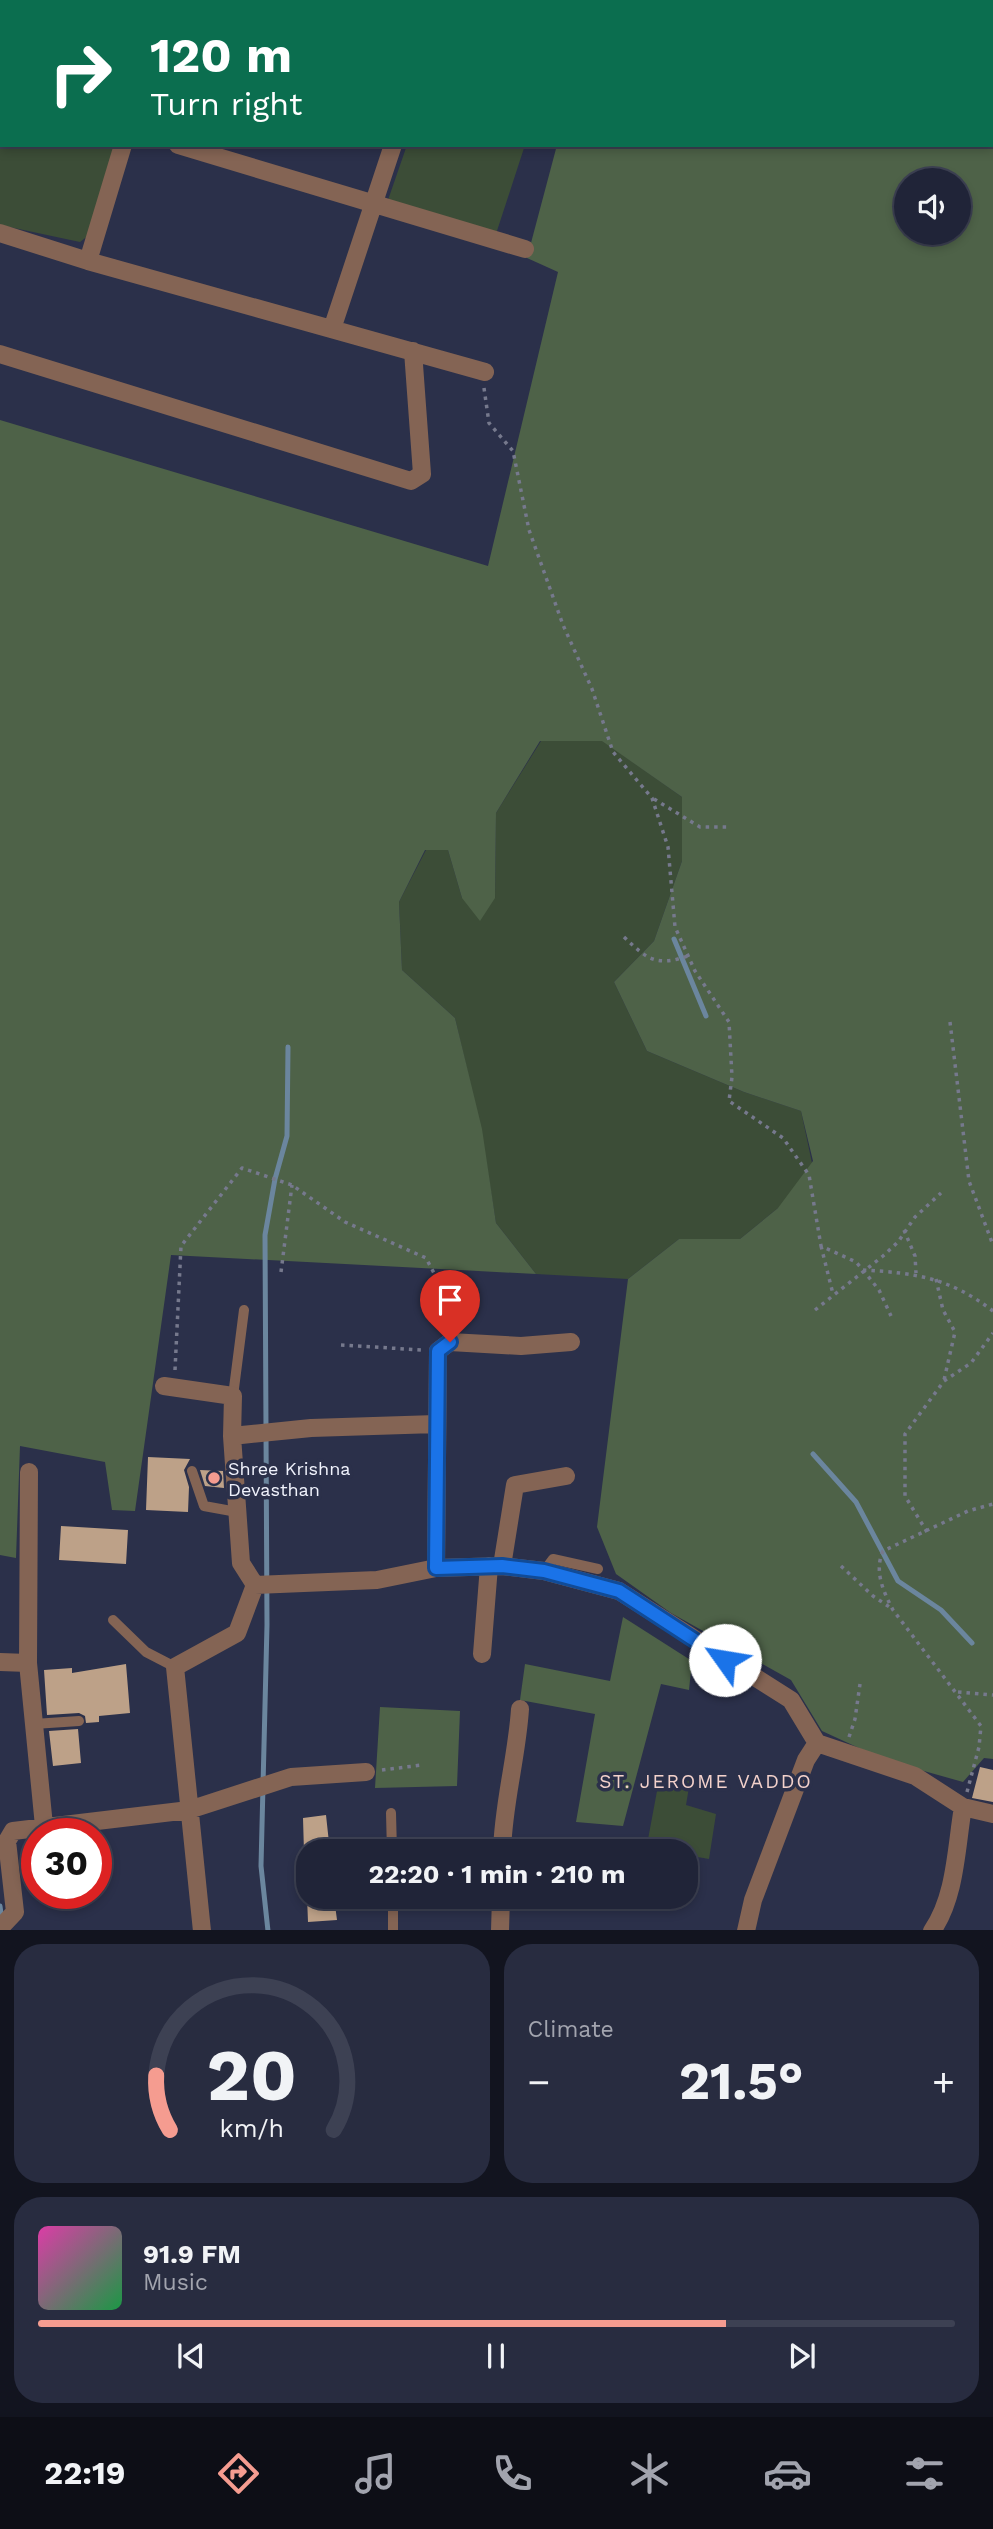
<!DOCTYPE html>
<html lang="en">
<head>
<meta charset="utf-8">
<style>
	body { margin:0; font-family:"Work Sans",sans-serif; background:#282c40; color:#f1f3f6; height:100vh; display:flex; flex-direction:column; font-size:26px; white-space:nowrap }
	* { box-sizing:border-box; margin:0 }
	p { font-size:23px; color:#a2a4ae }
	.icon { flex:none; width:38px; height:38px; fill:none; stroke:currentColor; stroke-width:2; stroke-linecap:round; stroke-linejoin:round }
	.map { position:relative; height:1930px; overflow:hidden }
	.panel { display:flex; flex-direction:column; gap:14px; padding:14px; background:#12141f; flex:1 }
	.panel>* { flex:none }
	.banner { position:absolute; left:0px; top:0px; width:994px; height:147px; box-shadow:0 4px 10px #0003,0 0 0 2px #3d4153; background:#0b6e4f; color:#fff; overflow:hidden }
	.buttons { position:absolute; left:894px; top:168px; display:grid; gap:14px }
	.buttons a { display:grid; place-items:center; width:77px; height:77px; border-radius:50%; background:#202438; box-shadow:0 4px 10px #0003,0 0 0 2px #3d4153; font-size:35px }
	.speed { position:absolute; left:21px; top:1818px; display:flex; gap:14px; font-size:35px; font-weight:700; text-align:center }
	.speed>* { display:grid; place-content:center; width:91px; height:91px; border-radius:50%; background:#202438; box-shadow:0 4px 10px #0003,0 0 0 2px #3d4153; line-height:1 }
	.speed .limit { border:10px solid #d22; background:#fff; color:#111 }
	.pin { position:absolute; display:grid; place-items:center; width:60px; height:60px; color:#fff; margin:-72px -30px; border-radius:50% 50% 50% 0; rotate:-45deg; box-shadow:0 0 7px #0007 }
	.pin .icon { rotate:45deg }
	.me { position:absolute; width:77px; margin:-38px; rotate:302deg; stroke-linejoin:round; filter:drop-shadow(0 0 5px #0008) }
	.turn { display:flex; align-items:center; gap:24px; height:147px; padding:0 35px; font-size:32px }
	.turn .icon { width:91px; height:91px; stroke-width:2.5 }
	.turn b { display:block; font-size:49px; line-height:60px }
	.big { font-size:52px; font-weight:700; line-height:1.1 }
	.panel .widget { flex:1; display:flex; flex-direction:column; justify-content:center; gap:10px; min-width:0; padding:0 24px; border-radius:28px; background:#282c40 }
	.panel .dial { align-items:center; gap:0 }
	.dial svg { height:182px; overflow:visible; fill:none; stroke:#3d4153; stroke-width:7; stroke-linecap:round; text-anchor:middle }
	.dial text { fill:#f1f3f6; stroke:none }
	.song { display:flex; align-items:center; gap:21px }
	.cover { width:84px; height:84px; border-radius:10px; background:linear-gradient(135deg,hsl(320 70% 55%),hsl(140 70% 35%)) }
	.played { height:7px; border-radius:4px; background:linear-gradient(90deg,#f59c90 75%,#3d4153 75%) }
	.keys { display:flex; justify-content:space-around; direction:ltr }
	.heat { display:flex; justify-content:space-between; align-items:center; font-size:38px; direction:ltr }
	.panel .tiles { flex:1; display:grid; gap:14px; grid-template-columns:1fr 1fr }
	.widget:last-child { grid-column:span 2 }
	.trip { position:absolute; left:296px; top:1839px; width:402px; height:70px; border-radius:28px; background:#202438; box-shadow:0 4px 10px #0003,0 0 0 2px #3d4153; font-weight:700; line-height:70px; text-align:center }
	.tab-bar { display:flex; height:112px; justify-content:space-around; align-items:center; background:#0d0e16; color:#a2a4ae }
	.tab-bar .icon { width:49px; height:49px }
	.tab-bar .active { color:#f59c90 }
	.tab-bar b { font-size:32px; color:#f1f3f6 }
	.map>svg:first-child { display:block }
	.green { fill:#3c4d37 }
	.forest { fill:#4e6248; fill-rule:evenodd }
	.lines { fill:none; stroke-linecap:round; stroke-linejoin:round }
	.stream { stroke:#6b869e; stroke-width:5 }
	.building { fill:#bda188 }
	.path { stroke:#76798d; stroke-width:3.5; stroke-dasharray:3.5 5; stroke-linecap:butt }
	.service { stroke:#846454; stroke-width:10 }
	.minor { stroke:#846454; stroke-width:18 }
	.route-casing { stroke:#114b97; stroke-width:18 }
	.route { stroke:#1a73e8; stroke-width:12 }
	.poi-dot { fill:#f59c90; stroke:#2b304a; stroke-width:2.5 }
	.labels { text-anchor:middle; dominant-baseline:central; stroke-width:7; stroke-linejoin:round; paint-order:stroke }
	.poi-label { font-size:18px; fill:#f0f2fc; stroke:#2b304a; text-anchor:start }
	.neighbourhood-label { font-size:19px; letter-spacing:2px; fill:#f4d2cc; stroke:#2b304a }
</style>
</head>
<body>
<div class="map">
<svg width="993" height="1931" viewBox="0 0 993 1931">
	<rect width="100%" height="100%" fill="#2b304a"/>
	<!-- green -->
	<path class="green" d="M0,0H159L2,2V145H116L89,235L80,242L0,225Z
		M407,145H525L495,237L388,200Z
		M541,741H603L682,797V861L654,941L614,982L647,1051L744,1092L801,1111L827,1234L778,1208L740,1239H679L628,1279L536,1274L496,1223L481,1129L455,1018L402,970L399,902L426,850H448L462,898H495L496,813Z
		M660,1775L690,1781L686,1805L716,1814L709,1859L686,1855V1852L646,1850Z"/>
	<!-- forest -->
	<path class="forest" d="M596,0H993V1759L984,1758L963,1782L885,1760L822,1731L791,1680L671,1613L616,1574L597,1527L628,1279L679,1239H740L778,1208L813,1161L801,1111L744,1092L647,1051L614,982L654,941L682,861V797L602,741H540L496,813L495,898L480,921L462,898L448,850H425L399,902L402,970L455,1018L482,1129L496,1223L536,1274L171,1255L135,1511L112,1510L105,1462L20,1446L16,1558L0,1555V420L488,566L558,272L527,258L557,145H992V2ZM906,180H959V233H906Z
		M623,1617L692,1661L689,1690L661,1684L623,1826L576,1822L595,1714L520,1700L525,1664L610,1681Z
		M380,1707L460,1711L457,1786L375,1788Z"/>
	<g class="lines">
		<!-- stream -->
		<path class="stream" d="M674,939L706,1016
			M813,1454L856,1502L898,1581L941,1610L972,1643
			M0,1906L2,1921
			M268,1931L261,1866L267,1625L265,1235L275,1179L287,1136L288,1047"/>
	</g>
	<!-- building -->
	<path class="building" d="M148,1457L190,1459L184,1470L189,1487L188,1512L146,1510Z
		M200,1470L223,1471L224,1488L205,1486Z
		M61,1526L128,1530L126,1564L59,1560Z
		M126,1664L130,1713L99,1716V1722L86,1723L85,1716L79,1713L47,1715L44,1670L72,1668V1673Z
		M78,1729L81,1763L53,1766L49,1731Z
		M980,1767L993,1770V1802L972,1798Z
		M326,1815L330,1852H304L303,1818Z
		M307,1897H334L337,1920L308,1922Z"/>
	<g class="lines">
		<!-- path -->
		<path class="path" d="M484,388L489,423L513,451L529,530L563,625L592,689L613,752L652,798L668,847L675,927L695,971L729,1022L732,1077L729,1101L783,1138L809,1175L821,1246L856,1262L863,1270C916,1273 950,1278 993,1311
			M654,799L700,827H728
			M624,937C647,959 656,967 688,956
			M950,1022L969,1181L993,1245
			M904,1230L915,1256L916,1273
			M821,1246L833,1294
			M863,1270L879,1290L891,1316
			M281,1272L292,1185
			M936,1279L943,1310L955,1332L944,1380
			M815,1310L883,1256L898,1242L915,1217L941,1193
			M341,1345L422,1350
			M175,1370L181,1246L242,1168L292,1185L345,1222L426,1258L444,1292L448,1326
			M927,1532L905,1496V1434L944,1381L971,1363L993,1333
			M841,1566L873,1596L891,1608
			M958,1692L993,1695
			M849,1737L855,1719L860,1684
			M382,1770L422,1765
			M967,1792L979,1747L981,1726L893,1610C883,1591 874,1571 883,1551L968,1511L993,1504"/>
		<!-- service -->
		<path class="service" d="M233,1396L244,1310
			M192,1471L204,1506L237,1512
			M544,1571L553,1559L598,1569
			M113,1620L146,1652L175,1667
			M34,1724L79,1721
			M391,1813L392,1852
			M393,1897V1931"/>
		<!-- minor -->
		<path class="minor" d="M174,0L180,2
			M439,2L440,0
			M178,145L525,249
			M0,233L88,261L485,372
			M88,261L123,145
			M332,329L393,145
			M0,354L411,481L422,474L413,351
			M164,1386L233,1396L232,1436L241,1563L255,1585
			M232,1436L311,1428L436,1424
			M29,1472L28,1663L44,1826
			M502,1566L515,1485L566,1476
			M436,1568L438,1351L450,1342L521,1346L571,1342
			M482,1654L489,1566
			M0,1662L28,1663
			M817,1743L915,1776L963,1807C956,1848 956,1896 932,1931
			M963,1807L993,1814
			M502,1852C503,1804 517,1757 520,1709
			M0,1928L15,1912L7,1841L13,1831L189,1810L291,1777L366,1772
			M202,1931L175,1667L237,1633L255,1585L377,1580L436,1568L502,1566L544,1571L619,1591L791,1700L817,1743L806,1760L753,1900L746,1931
			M500,1931L501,1897"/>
	</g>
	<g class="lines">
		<defs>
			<path id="route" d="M450,1342L438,1351L436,1568L502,1566L544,1571L619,1591L725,1660"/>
		</defs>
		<!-- route casing -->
		<use href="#route" class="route-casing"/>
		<!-- route -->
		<use href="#route" class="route"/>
	</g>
	<!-- markers -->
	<circle class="poi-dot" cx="214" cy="1478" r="7"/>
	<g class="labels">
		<!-- poi labels -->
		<g class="poi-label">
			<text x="228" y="1468">Shree Krishna<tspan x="228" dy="21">Devasthan</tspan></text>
		</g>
		<!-- neighbourhood labels -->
		<g class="neighbourhood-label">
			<text x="706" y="1781">ST. JEROME VADDO</text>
		</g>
	</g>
</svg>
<div class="buttons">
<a><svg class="icon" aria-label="sound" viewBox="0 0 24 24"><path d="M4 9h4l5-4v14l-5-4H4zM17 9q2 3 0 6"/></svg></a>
</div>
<div class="speed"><div class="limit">30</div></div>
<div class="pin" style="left:450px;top:1342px;background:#d93025"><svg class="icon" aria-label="arrive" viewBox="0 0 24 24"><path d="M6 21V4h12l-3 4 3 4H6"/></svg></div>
<svg class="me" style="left:725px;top:1660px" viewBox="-20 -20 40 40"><circle r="19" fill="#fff"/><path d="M0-13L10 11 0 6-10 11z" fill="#1a73e8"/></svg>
<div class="trip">22:20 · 1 min · 210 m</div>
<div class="banner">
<div class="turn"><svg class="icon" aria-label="right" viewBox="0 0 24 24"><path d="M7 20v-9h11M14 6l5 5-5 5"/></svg><div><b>120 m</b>Turn right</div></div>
</div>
</div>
<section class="panel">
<div class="tiles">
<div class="widget dial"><svg viewBox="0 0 100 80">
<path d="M14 69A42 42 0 1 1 86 69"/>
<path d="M14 69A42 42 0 0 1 8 45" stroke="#f59c90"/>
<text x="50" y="56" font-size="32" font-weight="700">20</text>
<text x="50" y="72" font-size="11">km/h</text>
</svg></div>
<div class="widget"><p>Climate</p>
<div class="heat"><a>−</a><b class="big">21.5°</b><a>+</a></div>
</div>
<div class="widget">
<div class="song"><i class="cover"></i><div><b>91.9 FM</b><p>Music</p></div></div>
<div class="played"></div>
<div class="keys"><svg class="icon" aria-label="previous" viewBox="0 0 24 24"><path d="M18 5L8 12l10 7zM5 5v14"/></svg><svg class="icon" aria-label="pause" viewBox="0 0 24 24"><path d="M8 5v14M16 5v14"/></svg><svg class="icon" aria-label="next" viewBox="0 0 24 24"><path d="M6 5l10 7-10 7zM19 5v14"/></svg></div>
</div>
</div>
</section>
<nav class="tab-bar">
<b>22:19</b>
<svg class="icon active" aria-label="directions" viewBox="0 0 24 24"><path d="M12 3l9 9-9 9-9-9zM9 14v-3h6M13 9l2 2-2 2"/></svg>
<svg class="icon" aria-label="music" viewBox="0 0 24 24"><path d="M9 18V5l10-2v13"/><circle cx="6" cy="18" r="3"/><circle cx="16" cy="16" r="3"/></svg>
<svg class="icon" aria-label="phone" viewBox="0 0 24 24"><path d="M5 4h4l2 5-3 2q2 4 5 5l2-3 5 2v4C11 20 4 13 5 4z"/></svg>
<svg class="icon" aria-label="climate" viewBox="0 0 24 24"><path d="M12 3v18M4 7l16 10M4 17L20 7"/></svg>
<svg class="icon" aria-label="car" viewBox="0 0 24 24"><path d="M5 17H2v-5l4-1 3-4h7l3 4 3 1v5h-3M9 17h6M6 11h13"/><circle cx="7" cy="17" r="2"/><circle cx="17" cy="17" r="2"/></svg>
<svg class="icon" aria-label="filters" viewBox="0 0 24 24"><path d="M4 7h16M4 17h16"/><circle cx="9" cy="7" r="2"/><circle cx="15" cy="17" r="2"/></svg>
</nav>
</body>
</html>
